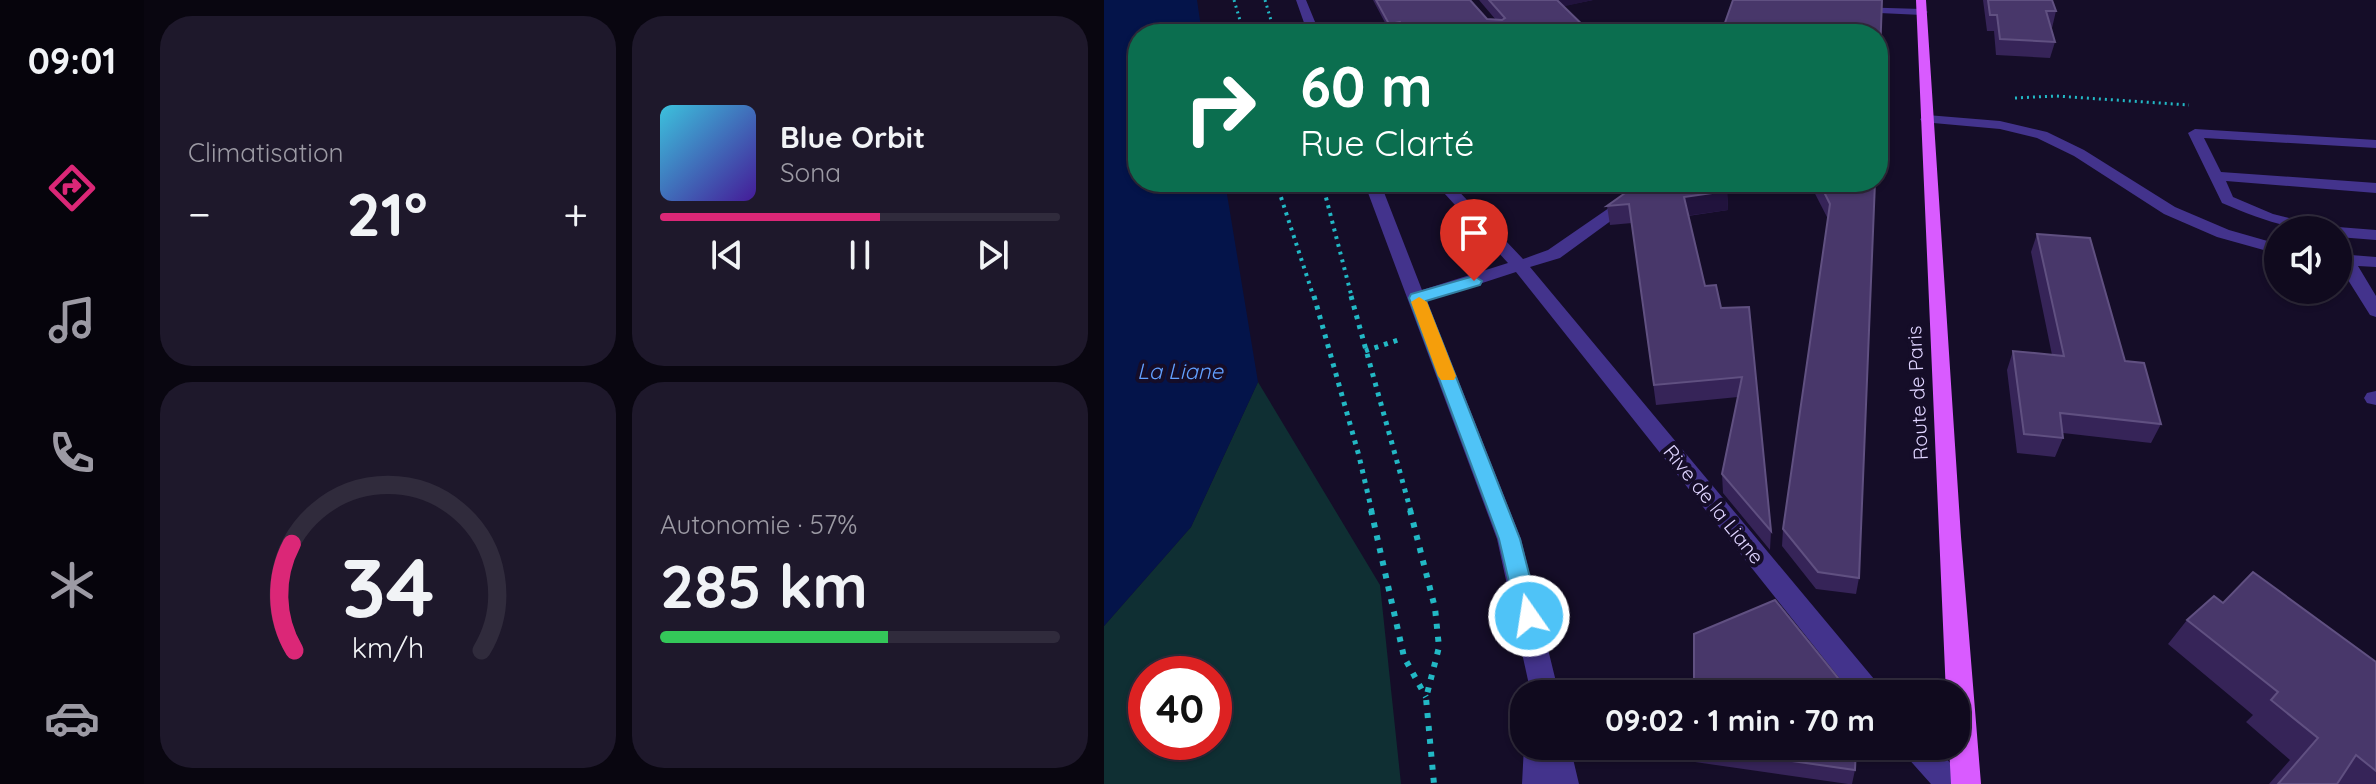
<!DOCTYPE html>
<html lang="fr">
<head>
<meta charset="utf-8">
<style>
	body { margin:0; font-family:Quicksand,sans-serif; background:#1e182b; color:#f1f3f6; height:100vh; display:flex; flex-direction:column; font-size:30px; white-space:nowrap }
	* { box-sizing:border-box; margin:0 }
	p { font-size:26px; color:#9c9aa4 }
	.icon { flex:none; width:44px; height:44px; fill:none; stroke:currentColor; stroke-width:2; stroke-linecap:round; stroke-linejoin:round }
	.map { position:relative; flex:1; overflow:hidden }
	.sheet { display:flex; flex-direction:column; gap:16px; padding:16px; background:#090610; width:960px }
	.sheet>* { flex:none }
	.banner { position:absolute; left:24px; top:24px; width:760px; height:168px; border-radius:32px; box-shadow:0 2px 6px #0004,0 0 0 2px #302b3c; background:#0b6e4f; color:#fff; overflow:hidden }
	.buttons { position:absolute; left:1160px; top:216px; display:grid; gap:16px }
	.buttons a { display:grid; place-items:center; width:88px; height:88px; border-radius:50%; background:#100a1e; box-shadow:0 2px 6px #0004,0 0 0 2px #302b3c; font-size:40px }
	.speed { position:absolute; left:24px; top:656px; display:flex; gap:16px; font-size:40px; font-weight:700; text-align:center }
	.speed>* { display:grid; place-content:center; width:104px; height:104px; border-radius:50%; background:#100a1e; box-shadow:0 2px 6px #0004,0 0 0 2px #302b3c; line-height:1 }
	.speed .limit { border:12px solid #d22; background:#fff; color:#111 }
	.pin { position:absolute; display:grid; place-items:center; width:68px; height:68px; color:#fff; margin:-82px -34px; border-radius:50% 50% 50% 0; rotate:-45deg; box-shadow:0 0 8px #0007 }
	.pin .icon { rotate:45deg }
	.me { position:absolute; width:88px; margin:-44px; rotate:347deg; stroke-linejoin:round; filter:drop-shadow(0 0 6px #0008) }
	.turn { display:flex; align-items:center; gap:28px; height:168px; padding:0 40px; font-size:36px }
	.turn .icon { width:104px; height:104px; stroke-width:2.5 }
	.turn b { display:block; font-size:56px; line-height:68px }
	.big { font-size:60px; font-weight:700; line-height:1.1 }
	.sheet .tile { flex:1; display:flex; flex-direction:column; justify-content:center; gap:12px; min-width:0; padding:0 28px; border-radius:32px; background:#1e182b }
	.sheet .dial { align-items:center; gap:0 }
	.dial svg { height:208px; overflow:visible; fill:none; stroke:#302b3c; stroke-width:7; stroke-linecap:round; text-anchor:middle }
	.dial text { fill:#f1f3f6; stroke:none }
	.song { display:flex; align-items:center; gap:24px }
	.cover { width:96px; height:96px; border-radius:12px; background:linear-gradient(135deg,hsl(190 70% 55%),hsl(260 70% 35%)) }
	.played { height:8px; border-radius:4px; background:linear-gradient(90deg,#db2777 55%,#302b3c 55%) }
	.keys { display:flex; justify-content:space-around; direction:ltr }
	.heat { display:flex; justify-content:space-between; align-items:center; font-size:44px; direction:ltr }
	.charge { height:12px; border-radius:6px; background:linear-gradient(90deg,#34c759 57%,#302b3c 0) }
	.sheet .tiles { flex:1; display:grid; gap:16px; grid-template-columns:repeat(2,1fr) }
	.trip { position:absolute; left:406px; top:680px; width:460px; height:80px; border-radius:32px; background:#100a1e; box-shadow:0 2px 6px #0004,0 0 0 2px #302b3c; font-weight:700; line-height:80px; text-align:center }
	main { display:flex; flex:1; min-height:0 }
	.menu { display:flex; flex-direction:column; width:144px; justify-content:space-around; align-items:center; background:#06040c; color:#9c9aa4 }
	.menu .icon { width:56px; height:56px }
	.menu .current { color:#db2777 }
	.menu b { font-size:36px; color:#f1f3f6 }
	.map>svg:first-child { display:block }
	.green { fill:#0f2f33; fill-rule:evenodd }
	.water { fill:#04144a }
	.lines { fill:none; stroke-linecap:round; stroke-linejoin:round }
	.path-far3 { stroke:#22b8c5; stroke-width:3; stroke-dasharray:2 4; stroke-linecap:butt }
	.path-far2 { stroke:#22b8c5; stroke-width:4; stroke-dasharray:3 5; stroke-linecap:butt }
	.path-far1 { stroke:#22b8c5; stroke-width:5; stroke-dasharray:4 6; stroke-linecap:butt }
	.path { stroke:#22b8c5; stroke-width:6; stroke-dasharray:5 8; stroke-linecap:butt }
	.minor { fill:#43338c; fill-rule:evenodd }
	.major { fill:#d95bff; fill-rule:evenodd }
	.wall { fill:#362458 }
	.shaded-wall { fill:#21133d }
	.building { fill:#48376a; stroke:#605081; stroke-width:2 }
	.route { fill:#4fc3f7; stroke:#337fa1; stroke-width:2 }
	.slow { fill:#f59e0b }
	.labels { text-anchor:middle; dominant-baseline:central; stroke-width:8; stroke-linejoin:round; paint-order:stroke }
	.street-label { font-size:20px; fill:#dfd4ff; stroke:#150d28 }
	.water-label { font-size:22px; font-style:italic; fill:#62a0ff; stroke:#150d28 }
</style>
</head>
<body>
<main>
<nav class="menu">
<b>09:01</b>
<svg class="icon current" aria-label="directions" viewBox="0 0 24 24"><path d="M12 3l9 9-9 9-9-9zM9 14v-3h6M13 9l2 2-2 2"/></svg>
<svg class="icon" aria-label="music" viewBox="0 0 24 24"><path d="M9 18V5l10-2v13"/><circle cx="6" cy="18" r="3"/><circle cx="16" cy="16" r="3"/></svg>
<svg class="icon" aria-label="phone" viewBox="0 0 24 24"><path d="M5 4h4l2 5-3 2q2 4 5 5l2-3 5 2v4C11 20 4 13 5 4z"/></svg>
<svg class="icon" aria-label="climate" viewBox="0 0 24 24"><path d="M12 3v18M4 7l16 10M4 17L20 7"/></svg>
<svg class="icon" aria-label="car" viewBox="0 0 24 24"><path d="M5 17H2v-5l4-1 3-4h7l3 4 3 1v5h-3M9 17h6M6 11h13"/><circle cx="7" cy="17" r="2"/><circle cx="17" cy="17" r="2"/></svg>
</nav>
<section class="sheet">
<div class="tiles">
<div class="tile"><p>Climatisation</p>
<div class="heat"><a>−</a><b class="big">21°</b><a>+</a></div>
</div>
<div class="tile">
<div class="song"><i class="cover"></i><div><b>Blue Orbit</b><p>Sona</p></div></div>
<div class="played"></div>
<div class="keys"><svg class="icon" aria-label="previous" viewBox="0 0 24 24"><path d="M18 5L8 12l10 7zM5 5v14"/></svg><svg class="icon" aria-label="pause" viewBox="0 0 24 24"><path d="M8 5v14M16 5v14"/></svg><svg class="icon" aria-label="next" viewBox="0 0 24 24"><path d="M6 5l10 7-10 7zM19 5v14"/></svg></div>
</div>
<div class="tile dial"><svg viewBox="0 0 100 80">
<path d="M14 69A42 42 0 1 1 86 69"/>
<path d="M14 69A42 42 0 0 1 13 28" stroke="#db2777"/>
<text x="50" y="56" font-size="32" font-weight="700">34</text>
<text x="50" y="72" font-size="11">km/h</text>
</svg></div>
<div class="tile"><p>Autonomie · 57%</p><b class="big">285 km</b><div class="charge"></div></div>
</div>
</section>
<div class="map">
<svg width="1272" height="784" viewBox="0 0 1272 784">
	<rect width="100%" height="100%" fill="#150d28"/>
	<!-- green -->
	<path class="green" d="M154,382L276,585L297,784H0V626L87,527ZM42,674H110V742H42Z"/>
	<!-- water -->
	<path class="water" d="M0,0H93L98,34H34V182H121L154,382L87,527L0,626Z"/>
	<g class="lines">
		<!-- path-far3 -->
		<path class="path-far3" d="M130,0L140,34
			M161,0L171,34
			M911,98L952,96L1085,105"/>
		<!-- path-far2 -->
		<path class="path-far2" d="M172,182L210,298
			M218,182L248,298"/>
		<!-- path-far1 -->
		<path class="path-far1" d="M210,296L255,456L268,512
			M247,296L307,512
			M261,351L294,340"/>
		<!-- path -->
		<path class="path" d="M267,510L300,657L322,697
			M306,510L331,608L335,647L322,698L330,784"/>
		<!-- minor -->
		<path class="minor" d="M192,0H202L216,34H204Z
			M750,7L818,9L824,12L818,15L754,12L748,9Z
			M823,115L896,121L943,132L980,150L1071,207L1125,230L1174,244V254L1113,237L1060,214L970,156L933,138L896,129L818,122L816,119Z
			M1091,129L1272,140V148L1100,138L1117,172L1272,183V193L1122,181L1129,197L1169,214L1221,227L1223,230C1184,230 1153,218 1118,203L1084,133Z
			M260,182H276L318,290L404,263L330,182H346L419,259L444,250L518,199L521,189L516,182H532L537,189L530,204L456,258L426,267L775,685L779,694H748L412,272L323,301L417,539L455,694H427L393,539Z
			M1234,227L1272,230V240L1234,237V230H1227Z
			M1234,242L1240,243L1247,255L1272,257V267L1254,266L1272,296V317L1266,315L1234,264Z
			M1272,391V405L1263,403L1260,398L1263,393Z
			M420,746H466L475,784H418Z
			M798,746H831L856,774L861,784H827L802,756Z"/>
		<!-- major -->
		<path class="major" d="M812,0H822L857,537L877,784H847L845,746H852V694H842Z"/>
	</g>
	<!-- wall -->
	<path class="wall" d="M269,0H366L383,19L392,20L375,0H489L459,6L488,34H287Z
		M879,0H948L952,11L948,28L947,27L951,42L946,58L892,55L890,31H883Z
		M705,182H771L755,578L752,594L712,589L678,546L679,529L724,219Z
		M531,186L623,191L624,210L584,216L601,286L617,308L645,307L667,531L666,550L619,493L618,474L634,397L552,405L528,223L506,225L503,206Z
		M933,234L1021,361L1057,424L1047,443L959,433V438L951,457L913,453L903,370L909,351L948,355L927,252Z
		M1119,603L1272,662V784H1165L1186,760L1142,722L1149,715L1064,644L1083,620Z
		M590,746L751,770L748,784H744L591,762Z"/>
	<!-- shaded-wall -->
	<path class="shaded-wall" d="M447,0H489L448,9Z
		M296,22L299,34H288L285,24Z
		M362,30L363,34H340Z
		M623,191L624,210L581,216L580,197Z"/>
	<!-- building -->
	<path class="building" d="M272,0H366L383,19L398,20L401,18L385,0H453L488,34H365L362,30L340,34H303L296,22L285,24Z
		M629,0H778L774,109V34H617Z
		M884,0H948L952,11H942L951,42L896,39L893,15H886Z
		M532,182H621L623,191L580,197L601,286L612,285L617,308L645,307L667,531L618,474L638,377L550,385L525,204L503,206L531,186Z
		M715,182H771L755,578L714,572L679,529L726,204Z
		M933,234L986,238L1021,361L1040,363L1057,424L956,413L959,438L920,434L909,351L960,356Z
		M1149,572L1272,662V771L1252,755L1233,784H1174L1214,738L1167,700L1174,692L1083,620L1110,596L1119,603Z
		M671,600L747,694H590V634Z
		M590,746H752L751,770L590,747Z"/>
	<!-- route -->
	<path class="route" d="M370,276L378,281L376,285L322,301L416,539L436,616L433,623L425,626L417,623L413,616L395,539L305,298L307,294Z"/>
	<!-- slow -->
	<path class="slow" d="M315,297L323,302L352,376L350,380H337L334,376L307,302Z"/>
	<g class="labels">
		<!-- street labels -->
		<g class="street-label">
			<text transform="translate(813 393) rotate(-93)">Route de Paris</text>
			<text transform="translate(610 504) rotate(51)">Rive de la Liane</text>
		</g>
		<!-- water labels -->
		<g class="water-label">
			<text x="76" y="371">La Liane</text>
		</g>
	</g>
</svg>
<div class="buttons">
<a><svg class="icon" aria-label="sound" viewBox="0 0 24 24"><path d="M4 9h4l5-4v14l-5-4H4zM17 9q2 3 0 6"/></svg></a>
</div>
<div class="speed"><div class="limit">40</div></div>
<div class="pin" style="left:370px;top:281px;background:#d93025"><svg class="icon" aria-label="arrive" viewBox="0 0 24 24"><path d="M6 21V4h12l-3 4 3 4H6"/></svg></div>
<svg class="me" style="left:425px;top:616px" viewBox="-20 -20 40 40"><circle r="17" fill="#4fc3f7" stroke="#fff" stroke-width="3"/><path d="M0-11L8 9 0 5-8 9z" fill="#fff"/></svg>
<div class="trip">09:02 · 1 min · 70 m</div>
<div class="banner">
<div class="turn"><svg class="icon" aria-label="right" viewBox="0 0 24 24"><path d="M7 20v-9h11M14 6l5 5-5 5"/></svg><div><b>60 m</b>Rue Clarté</div></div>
</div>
</div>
</main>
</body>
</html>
